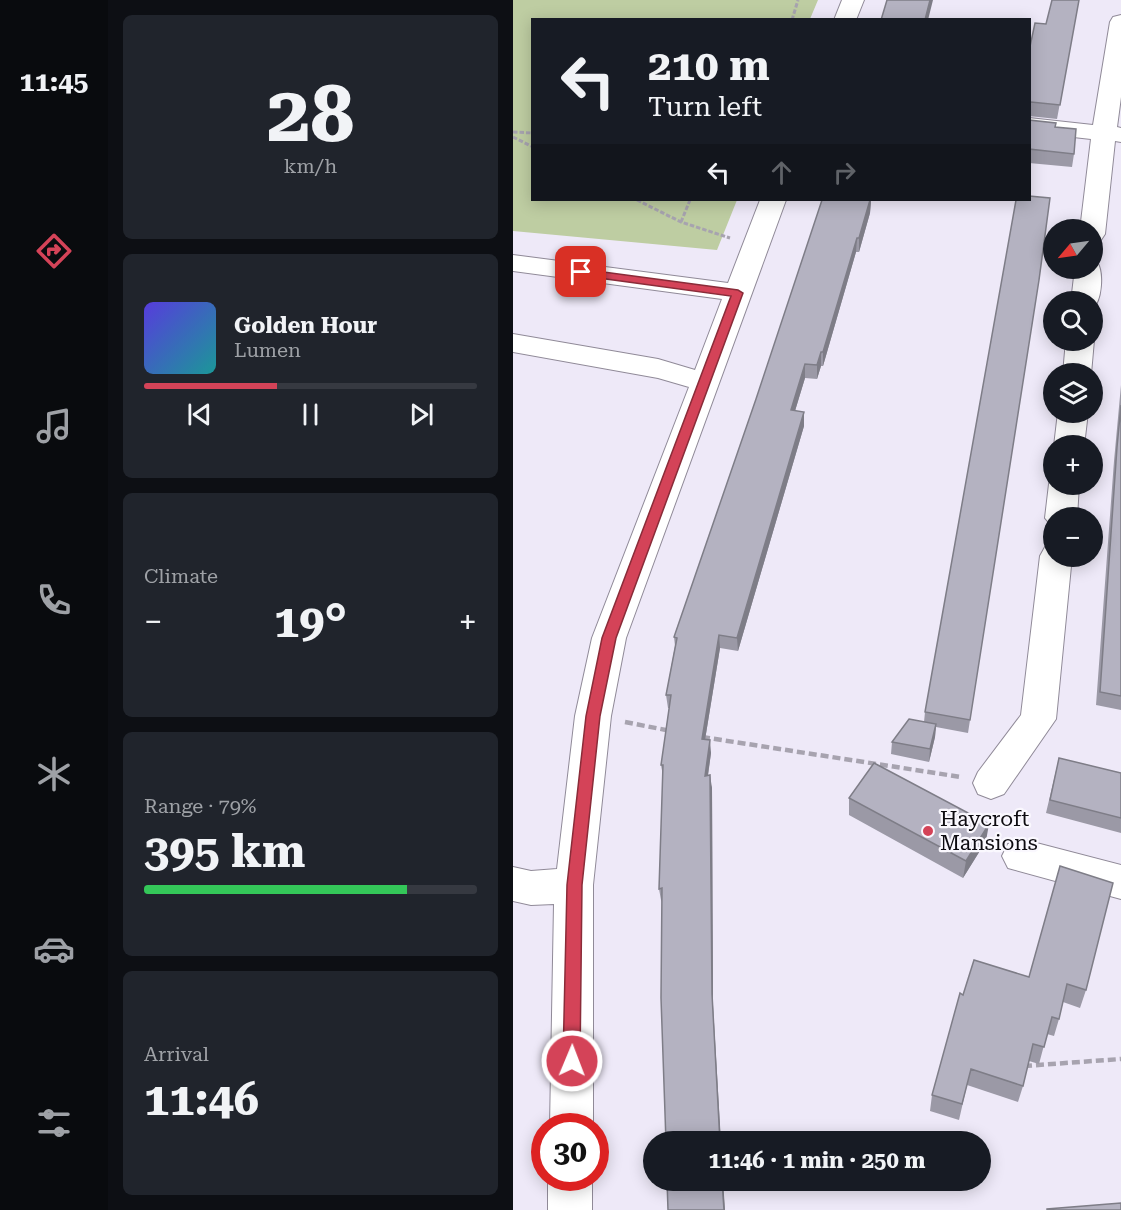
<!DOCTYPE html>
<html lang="en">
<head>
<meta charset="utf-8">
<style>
	body { margin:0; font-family:"Roboto Serif",serif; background:#20242c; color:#f1f3f6; height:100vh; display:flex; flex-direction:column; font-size:22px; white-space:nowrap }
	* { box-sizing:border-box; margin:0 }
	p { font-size:20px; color:#9ea1a6 }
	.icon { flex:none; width:33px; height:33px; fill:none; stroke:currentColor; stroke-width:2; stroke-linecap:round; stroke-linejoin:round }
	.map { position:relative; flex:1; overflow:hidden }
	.sheet { display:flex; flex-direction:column; gap:15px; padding:15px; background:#0d0f14; width:405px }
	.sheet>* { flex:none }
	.guide { position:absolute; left:18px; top:18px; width:500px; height:183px; border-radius:0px; box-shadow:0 3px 15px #0003; background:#171b24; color:#f1f3f6; overflow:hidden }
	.needle { width:39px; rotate:241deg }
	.fabs { position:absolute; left:530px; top:219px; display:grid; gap:12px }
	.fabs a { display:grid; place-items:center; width:60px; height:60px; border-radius:50%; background:#171b24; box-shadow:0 3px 15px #0003; font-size:30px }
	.speed { position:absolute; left:18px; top:1113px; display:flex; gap:12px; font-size:30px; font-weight:700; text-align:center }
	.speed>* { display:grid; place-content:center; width:78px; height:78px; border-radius:50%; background:#171b24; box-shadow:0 3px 15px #0003; line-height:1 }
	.speed .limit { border:9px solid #d22; background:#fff; color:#111 }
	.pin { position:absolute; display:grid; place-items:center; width:51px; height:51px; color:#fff; margin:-26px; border-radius:12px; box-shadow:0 3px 9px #0006 }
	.me { position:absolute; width:66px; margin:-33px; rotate:1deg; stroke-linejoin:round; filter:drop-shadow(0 0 4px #0008) }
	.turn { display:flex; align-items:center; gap:21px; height:126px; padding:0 18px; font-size:27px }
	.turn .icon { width:78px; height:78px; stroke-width:2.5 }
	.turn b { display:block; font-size:42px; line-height:51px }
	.lanes { display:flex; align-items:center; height:57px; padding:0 18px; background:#0003; justify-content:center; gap:30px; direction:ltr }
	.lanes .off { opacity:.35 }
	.big { font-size:45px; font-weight:700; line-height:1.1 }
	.sheet .tile { flex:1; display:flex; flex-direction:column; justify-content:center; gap:9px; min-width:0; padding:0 21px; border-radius:9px; background:#20242c }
	.sheet .dial { align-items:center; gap:0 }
	.dial b { font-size:78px; line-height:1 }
	.song { display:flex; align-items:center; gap:18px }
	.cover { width:72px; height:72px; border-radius:9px; background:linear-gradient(135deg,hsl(250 70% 55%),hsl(180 70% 35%)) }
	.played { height:6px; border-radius:3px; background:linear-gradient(90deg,#d44358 40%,#363941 40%) }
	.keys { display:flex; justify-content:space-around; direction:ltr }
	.heat { display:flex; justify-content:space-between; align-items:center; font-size:33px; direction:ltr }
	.charge { height:9px; border-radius:4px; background:linear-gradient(90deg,#34c759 79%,#363941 0) }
	.trip { position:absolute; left:130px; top:1131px; width:348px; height:60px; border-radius:30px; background:#171b24; box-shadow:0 3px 15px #0003; font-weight:700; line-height:60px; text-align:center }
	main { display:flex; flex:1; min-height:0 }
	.tabs { display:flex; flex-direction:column; width:108px; justify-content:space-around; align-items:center; background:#090b0e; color:#9ea1a6 }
	.tabs .icon { width:42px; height:42px }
	.tabs .on { color:#d44358 }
	.tabs b { font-size:27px; color:#f1f3f6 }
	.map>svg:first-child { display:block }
	.green { fill:#becda2 }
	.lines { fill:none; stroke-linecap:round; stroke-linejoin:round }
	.minor-casing { stroke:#908a98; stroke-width:2 }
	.path-far1 { stroke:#a7a3af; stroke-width:3; stroke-dasharray:4.5 2; stroke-linecap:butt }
	.path { stroke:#a7a3af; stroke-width:4.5; stroke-dasharray:8 4; stroke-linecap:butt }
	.minor { fill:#fff; fill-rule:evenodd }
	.wall { fill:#9b99a6 }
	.shaded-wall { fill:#7e7d87 }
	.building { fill:#b4b2c1; stroke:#7e7d87; stroke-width:1.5 }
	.route { fill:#d44358; stroke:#8a2c39; stroke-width:1.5 }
	.poi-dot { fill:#d44358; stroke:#faf8fe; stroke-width:2 }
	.labels { text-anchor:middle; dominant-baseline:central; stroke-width:4.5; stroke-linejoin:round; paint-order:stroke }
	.poi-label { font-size:21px; fill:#0d0b10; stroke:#faf8fe; text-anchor:start }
</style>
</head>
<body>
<main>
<nav class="tabs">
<b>11:45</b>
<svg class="icon on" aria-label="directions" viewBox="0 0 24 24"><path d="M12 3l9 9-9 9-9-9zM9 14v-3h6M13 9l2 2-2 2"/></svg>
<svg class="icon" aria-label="music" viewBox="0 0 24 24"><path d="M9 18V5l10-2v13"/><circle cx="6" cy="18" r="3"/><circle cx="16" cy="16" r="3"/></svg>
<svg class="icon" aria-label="phone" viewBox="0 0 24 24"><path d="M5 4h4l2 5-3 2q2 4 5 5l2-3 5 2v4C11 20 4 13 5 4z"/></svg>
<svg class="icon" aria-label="climate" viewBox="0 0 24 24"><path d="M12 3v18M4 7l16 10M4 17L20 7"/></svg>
<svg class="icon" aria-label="car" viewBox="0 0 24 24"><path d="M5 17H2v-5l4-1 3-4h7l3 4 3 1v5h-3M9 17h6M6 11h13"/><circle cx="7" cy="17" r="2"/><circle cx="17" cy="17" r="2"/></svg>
<svg class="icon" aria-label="filters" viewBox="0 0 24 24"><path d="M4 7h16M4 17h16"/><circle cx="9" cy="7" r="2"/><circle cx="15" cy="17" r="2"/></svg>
</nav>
<section class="sheet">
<div class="tile dial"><b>28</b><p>km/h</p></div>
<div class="tile">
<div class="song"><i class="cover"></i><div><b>Golden Hour</b><p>Lumen</p></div></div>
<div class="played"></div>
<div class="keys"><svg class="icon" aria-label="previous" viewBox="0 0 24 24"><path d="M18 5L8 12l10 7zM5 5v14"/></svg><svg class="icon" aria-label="pause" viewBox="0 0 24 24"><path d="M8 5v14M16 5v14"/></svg><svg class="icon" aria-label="next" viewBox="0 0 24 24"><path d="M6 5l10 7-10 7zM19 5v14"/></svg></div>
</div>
<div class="tile"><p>Climate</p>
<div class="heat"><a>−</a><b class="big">19°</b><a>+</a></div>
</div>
<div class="tile"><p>Range · 79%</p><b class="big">395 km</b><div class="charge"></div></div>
<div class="tile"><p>Arrival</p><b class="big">11:46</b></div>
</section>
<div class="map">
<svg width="608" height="1210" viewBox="0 0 608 1210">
	<rect width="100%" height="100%" fill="#eee9f8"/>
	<!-- green -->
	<path class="green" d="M0,0H305L297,19L20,20V200H224L204,250L0,231Z"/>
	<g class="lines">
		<defs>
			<path id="minor" d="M329,0H351L343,20H321Z
				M608,15V97L604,127L608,128V142L602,141L592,234L588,240L579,242V230H567L578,139L516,132V118L580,125L597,22L600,17Z
				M247,200H273L113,638L98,716L80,885V1126H37L41,904L18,905L0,901V867L18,871L44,869L62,716L79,638L176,387L145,378L0,352V334L145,359L182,370L209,299L0,271V255L215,283Z
				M579,261L584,262C591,272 589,302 579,309V302H558L562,268H579Z
				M579,337L581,340L578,374H550L553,340H579Z
				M545,412H575L571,446H541Z
				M540,476V484H566L564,518H540V527L532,518L536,484Z
				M540,545V556H559L543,719L491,794L478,799L465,794L460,783L465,772L508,715L527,556L532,547Z
				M508,839L608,865V899L495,868L489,856L495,844Z
				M35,1178H79V1210H35Z"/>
		</defs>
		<!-- minor casing -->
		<use href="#minor" class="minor-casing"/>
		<!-- path-far1 -->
		<path class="path-far1" d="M279,20L285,0
			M0,132L20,133
			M0,137L20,147
			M124,200L168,222L217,238
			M168,222L177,200"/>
		<!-- path -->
		<path class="path" d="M112,722L158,731
			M189,737L448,777
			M511,1066L608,1059"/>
		<!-- minor -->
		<use href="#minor" class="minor"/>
	</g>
	<!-- wall -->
	<path class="wall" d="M566,0L544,119L516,116V51L533,24Z
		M516,116V120L542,127L561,154L559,167L516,163Z
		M537,198L455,733L423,727L422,737L416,762L378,754L379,742L411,722L412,712Z
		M358,201L357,213L346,252H343L310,366H308L304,379L292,378L282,411L291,426L225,651L207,648L192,740L198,753L195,776L199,788L200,1005L148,900L146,889L150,776L148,765L156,708H155L153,695L162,646L161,637Z
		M608,385V710L583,705L601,461Z
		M546,758L608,773V833L533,813Z
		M336,798L473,841L450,878L336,815Z
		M547,866L573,990L567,1008L550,1002L546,1019L541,1036L534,1034L526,1064L516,1061L510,1086L505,1102L454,1085L446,1120L417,1111L419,1095L450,995L516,977Z"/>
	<!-- shaded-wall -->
	<path class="shaded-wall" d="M417,0H420L415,20H412Z
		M355,200H358L357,213L346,252V238Z
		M344,238L343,252L310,366V352Z
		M308,352V366L304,379V365Z
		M292,364V378L278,424V410Z
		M291,412V426L225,651L224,638Z
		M206,635L207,648L190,752L189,739Z
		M423,724L422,737L416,762L417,749Z
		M197,740L198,753L193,788L192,776Z
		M197,775L199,788L200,1005L208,1142H207L199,994Z
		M476,824L473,841L450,878L453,861Z
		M209,1180H210L212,1210H211Z"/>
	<!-- building -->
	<path class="building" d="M374,0H417L412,20H368Z
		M539,0H566L547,105L518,102L516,104V51L522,23L533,24Z
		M516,116V120L543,123L542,127L563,129L561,154L516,149Z
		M516,196L537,198L526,280L457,720L412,712L503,200H516Z
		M309,200H357L346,238H344L310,352H308L304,365L292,364L278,410L291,412L224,638L206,635L189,739L197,740L192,776L197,775L199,994L207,1142H153L148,998L149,888L146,889L150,765H148L158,695H153L164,638L161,637L243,399Z
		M608,405V696L587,692L604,447Z
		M396,719L423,724L417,749L379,742Z
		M546,758L608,773V818L537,800Z
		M361,763L476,824L453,861L336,798Z
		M547,866L600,883L573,990L554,984L546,1019L539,1017L531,1047L520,1044L510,1086L458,1069L449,1104L419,1095L447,993L450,995L461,960L516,977Z
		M154,1180H209L211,1210H155Z
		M608,1203V1210H534V1209Z"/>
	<!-- route -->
	<path class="route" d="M68,269L225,290L230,293L103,638L87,716L69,885L67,1061L65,1067L59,1069L53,1067L50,1061L54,885L73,716L89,638L218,296L64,275V270Z"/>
	<!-- markers -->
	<circle class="poi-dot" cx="415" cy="831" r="6"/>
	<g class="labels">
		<!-- poi labels -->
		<g class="poi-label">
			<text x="427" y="819">Haycroft<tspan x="427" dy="24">Mansions</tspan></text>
		</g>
	</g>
</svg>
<div class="fabs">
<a><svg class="needle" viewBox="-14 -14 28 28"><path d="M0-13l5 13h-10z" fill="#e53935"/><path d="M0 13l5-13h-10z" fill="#9ea1a6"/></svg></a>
<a><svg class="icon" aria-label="search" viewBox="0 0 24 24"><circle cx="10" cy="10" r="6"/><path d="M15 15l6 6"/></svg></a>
<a><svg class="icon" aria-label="layers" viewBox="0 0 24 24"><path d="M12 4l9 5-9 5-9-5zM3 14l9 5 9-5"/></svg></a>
<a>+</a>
<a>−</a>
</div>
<div class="speed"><div class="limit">30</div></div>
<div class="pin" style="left:68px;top:272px;background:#d93025"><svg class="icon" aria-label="arrive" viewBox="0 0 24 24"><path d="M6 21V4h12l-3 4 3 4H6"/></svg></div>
<svg class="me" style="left:59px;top:1061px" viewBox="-20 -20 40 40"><circle r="17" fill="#d44358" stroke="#fff" stroke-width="3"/><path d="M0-11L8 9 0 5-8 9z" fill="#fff"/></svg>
<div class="trip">11:46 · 1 min · 250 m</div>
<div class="guide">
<div class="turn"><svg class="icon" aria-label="left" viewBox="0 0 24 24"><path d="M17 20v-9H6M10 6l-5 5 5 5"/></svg><div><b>210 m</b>Turn left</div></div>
<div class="lanes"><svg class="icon" aria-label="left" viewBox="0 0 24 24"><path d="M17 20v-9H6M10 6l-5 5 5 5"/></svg><svg class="icon off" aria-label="ahead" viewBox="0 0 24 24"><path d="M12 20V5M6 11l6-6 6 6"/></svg><svg class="icon off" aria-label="right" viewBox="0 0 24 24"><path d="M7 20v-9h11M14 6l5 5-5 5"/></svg></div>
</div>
</div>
</main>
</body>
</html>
